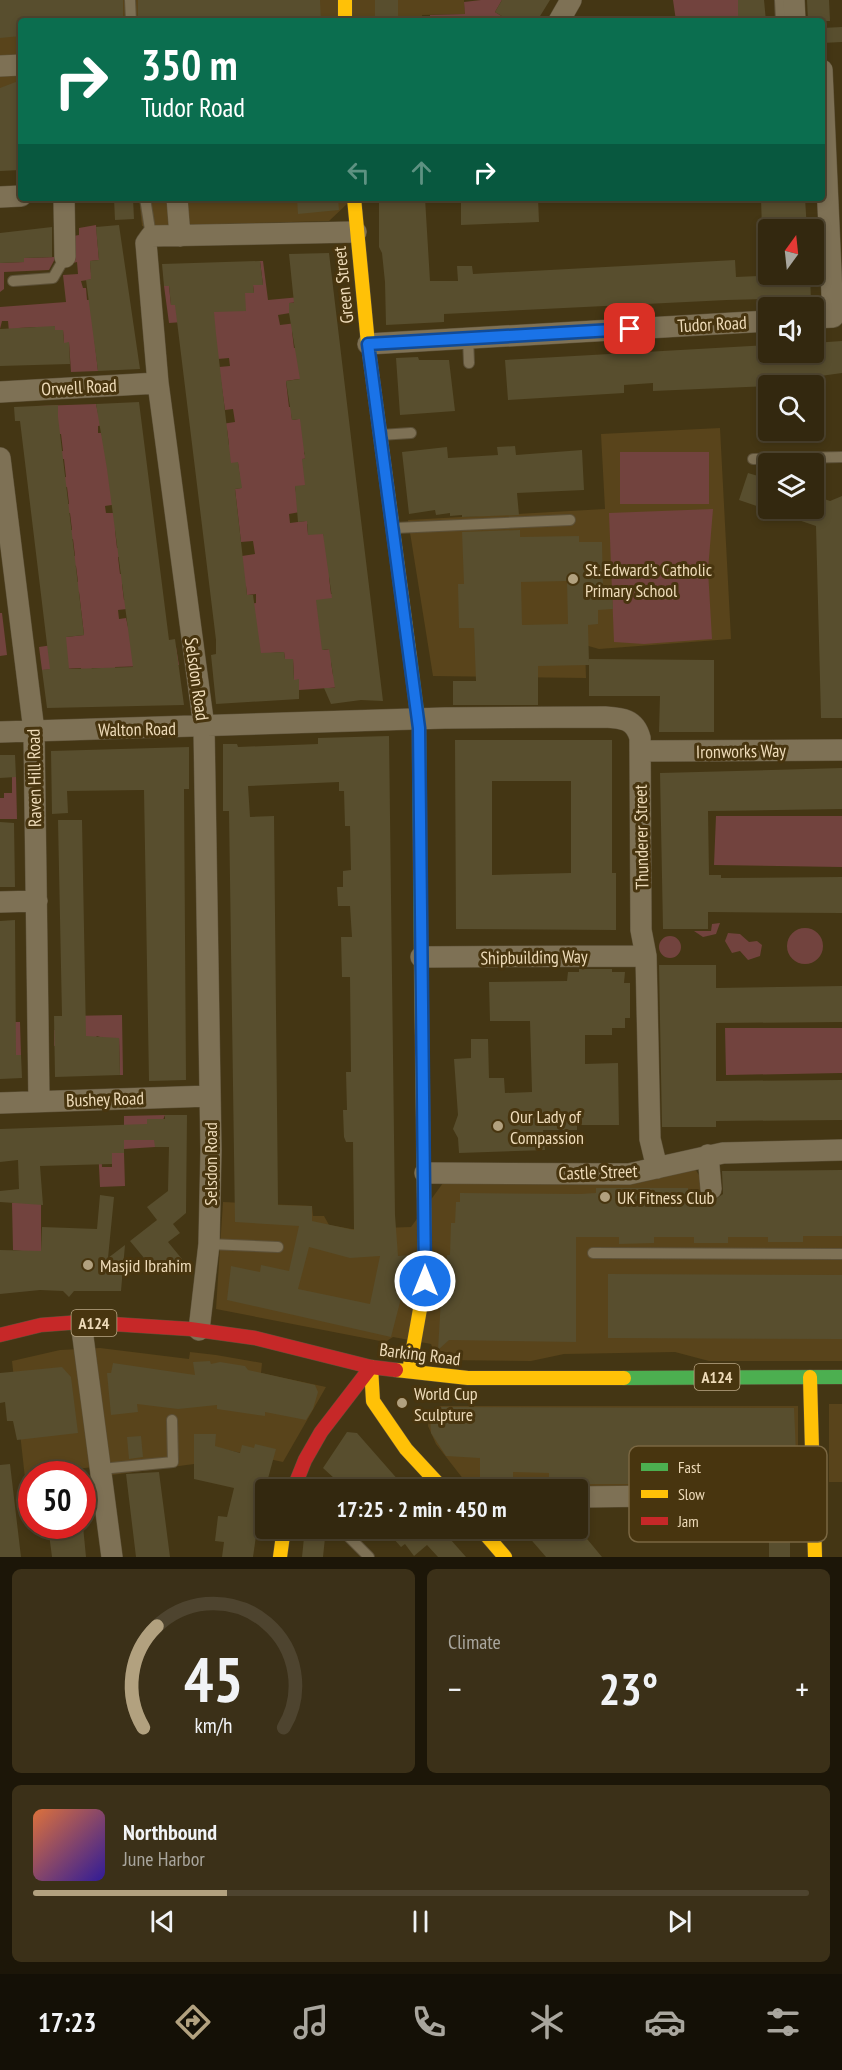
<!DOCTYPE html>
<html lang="en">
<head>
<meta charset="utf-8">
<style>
	body { margin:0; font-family:"PT Sans Narrow",sans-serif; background:#3b3018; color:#f1f3f6; height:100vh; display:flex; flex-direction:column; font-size:22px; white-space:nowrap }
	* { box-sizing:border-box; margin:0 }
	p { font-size:20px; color:#a9a69e }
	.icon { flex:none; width:33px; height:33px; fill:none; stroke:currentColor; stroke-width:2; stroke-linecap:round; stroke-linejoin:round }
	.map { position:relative; height:1557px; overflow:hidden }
	.sheet { display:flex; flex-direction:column; gap:12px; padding:12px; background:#1c1608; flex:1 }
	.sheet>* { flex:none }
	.top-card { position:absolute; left:18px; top:18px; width:807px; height:183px; border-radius:6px; box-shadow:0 3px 9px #0003,0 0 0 2px #4e442f; background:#0b6e4f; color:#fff; overflow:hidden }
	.needle { width:39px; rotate:15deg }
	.tools { position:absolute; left:758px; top:219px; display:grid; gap:12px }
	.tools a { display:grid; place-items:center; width:66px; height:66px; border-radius:6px; background:#33280f; box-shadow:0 3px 9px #0003,0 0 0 2px #4e442f; font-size:30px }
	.speed { position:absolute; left:18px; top:1461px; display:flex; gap:12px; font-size:30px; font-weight:700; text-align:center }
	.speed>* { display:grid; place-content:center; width:78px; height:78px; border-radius:50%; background:#33280f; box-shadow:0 3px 9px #0003,0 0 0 2px #4e442f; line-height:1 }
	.speed .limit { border:9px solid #d22; background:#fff; color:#111 }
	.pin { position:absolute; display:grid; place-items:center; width:51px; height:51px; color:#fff; margin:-26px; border-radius:12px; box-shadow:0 3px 9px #0006 }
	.me { position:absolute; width:66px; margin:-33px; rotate:0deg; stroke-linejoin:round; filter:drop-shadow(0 0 4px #0008) }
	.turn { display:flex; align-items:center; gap:21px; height:126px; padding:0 24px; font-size:27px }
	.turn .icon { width:78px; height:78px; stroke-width:2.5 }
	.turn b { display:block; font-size:42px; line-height:51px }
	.lanes { display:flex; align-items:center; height:57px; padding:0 24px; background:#0003; justify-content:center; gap:30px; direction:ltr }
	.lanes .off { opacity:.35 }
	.big { font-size:45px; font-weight:600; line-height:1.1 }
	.sheet .tile { flex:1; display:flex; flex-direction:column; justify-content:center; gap:9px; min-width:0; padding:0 21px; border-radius:9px; background:#3b3018 }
	.sheet .dial { align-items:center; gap:0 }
	.dial svg { height:156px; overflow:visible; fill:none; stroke:#4e442f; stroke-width:7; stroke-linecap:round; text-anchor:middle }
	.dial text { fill:#f1f3f6; stroke:none }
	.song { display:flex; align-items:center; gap:18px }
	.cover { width:72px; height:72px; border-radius:9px; background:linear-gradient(135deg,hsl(20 70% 55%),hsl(250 70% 35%)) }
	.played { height:6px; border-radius:3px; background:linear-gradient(90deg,#b2a17f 25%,#4e442f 25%) }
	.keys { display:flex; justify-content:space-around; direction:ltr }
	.heat { display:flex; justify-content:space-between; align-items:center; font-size:33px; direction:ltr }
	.sheet .tiles { flex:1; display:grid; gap:12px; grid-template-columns:1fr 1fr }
	.tile:last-child { grid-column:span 2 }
	.trip { position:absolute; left:255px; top:1479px; width:333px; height:60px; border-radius:6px; background:#33280f; box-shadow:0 3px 9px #0003,0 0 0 2px #4e442f; font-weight:600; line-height:60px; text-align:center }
	.tabs { display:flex; height:96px; justify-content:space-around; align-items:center; background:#141006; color:#a9a69e }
	.tabs .icon { width:42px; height:42px }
	.tabs .current { color:#b2a17f }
	.tabs b { font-size:27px; color:#f1f3f6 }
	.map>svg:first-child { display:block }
	.built { fill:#59441b }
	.green { fill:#72433e }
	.building { fill:#584e2e; fill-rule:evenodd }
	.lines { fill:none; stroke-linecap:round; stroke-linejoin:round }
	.lane-casing { stroke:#5d5138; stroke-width:12 }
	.street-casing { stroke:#5d5138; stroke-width:22 }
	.fast-casing { stroke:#5d5138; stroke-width:15 }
	.slow-casing { stroke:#5d5138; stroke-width:15 }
	.jam-casing { stroke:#5d5138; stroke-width:15 }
	.lane { stroke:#7e7155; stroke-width:10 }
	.street { stroke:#7e7155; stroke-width:21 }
	.fast { stroke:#4caf50; stroke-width:14 }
	.slow { stroke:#ffc107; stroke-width:14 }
	.jam { stroke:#c62828; stroke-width:14 }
	.route-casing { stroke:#114b97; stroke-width:15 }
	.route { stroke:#1a73e8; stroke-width:10 }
	.poi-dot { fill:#b2a17f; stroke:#48350f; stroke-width:2 }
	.labels { text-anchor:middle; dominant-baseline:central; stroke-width:6; stroke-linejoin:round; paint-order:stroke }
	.shield { fill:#48350f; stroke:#bca986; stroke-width:1.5 }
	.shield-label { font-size:16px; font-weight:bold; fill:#eedbb9 }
	.street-label { font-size:18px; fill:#eedbb9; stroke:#48350f }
	.poi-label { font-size:18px; fill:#eedbb9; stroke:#48350f; text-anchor:start }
	.key { fill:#48350f; stroke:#7a6742; stroke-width:1.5 }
	.key-label { font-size:16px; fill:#eedbb9 }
</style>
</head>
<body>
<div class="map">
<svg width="842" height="1557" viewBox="0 0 842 1557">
	<rect width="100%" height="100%" fill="#443614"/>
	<!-- built -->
	<path class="built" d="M0,0H464L465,14L422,15V21H21V150L0,151Z
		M139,198H347V204L329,221L142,226Z
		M720,428L731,639L599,649L585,645L586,678L433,676L408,520L605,509L601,434Z
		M692,1164L702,1180V1220L842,1221V1361H709L675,1352L564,1354L531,1361L443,1360L436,1357L431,1344L393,1337L385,1342L216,1309L223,1202L312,1206L313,1216H324L329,1225L352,1229L411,1227L443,1183Z
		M100,1348L189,1359L190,1352L216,1355L262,1363L261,1373L326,1387L283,1462L214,1447L215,1434H195L194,1464L112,1475L93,1467L61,1471V1474H32L31,1486L26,1487L12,1361L60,1350Z
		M829,1404H842V1482H829Z
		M437,1406H798V1489H471L436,1444L428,1426L429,1414Z"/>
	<!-- green -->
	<path class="green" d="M481,0H502L495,12L503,17V21H430V15L465,14L464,2Z
		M673,0H738V21H676Z
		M96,225L99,260L90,261L91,273L101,278L81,281L83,288H86L87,300L106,298L94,336L98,371L71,372L69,343H64L63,330H55L54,326L37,344L36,327L19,328V335L9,332L8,321H2L0,329V307L66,302L63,275L78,274L77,262L73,263V236L79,235V228Z
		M56,257L49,270L4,272V289L0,292V263L24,262V258Z
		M260,261H263L268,300L311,296V301L289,303L290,313L278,315L280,325L313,321L292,331L294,348L315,345L319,376L286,381L289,407L309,404L291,411L292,420L305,418L304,454L310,458L302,459L333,482L295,487L300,512L289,514L290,523L321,519L322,523L307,524L308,534H323L344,575L329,577L331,594L346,593L323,650L353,646L339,661L331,662L333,675L343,687L299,690V680H294L293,659H285L284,652L271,653L251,660L248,604L256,603V594L247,595L246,586L229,588L242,556L255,554L253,541L241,542L235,489L241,488L238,463H231L211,448L229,445L227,429L208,426L235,422L233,409L225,410L219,367L230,366L229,358L218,359L196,321L169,323L164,286H169L171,305L233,303L234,311H245L240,284L250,293H254L253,285H263Z
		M96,404L98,413L119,411L121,423L98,426V433H101L131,502L105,506L106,513H113L133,528L115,530L117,548L136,546L137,555L118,557L120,574L139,572L140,581L122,584L124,600L143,598L144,607L118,610L119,619L126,618L128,627L145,625L167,648L176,647L179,665L115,667L116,685L108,668H92L82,686L81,668L42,670L39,647L66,643V637L84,635L79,592L59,585L78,582L76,566L56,558L75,556L73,539L53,541L52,532L72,530L70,513L49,515L48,506L69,504L67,487L47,489L46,480L66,477L64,459L43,461L42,453L63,451L61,434L41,436L38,406Z
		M620,452H709V504H620Z
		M713,509L708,570L712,639L644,644L614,642L609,513Z
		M0,613H2L7,655L0,656Z
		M12,777H16L17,819H0V798H4V793H12Z
		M716,816H842V867L714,865Z
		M720,923L716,934L703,937L694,931H711L712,924Z
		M787 946a18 18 0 1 1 36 0a18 18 0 1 1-36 0Z
		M728,933L740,934L749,942L757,941L762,945L760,956L748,960L740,951L732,953L725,941Z
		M659 947a11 11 0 1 1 22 0a11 11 0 1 1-22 0Z
		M122,1015L123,1075H120L119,1038L106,1039L97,1036L94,1039L54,1046V1030H67V1016Z
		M0,1022H20L21,1055H16Z
		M725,1028H842V1073L726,1075Z
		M165,1115L155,1140V1147L124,1149V1116Z
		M98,1147H101L102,1167H112V1153H124L125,1186L100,1187Z
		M41,1202V1253L13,1250L12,1203Z"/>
	<!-- building -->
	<path class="building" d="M0,0H123V21H21V36L0,38Z
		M138,0H320L321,21H138Z
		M375,0H398V21H375Z
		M502,0H550L537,21H510L495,12Z
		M738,0H764L766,21H738Z
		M807,0H829L830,21H808Z
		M842,27V42L822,43V28Z
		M21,80V170L0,171V88Z
		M114,198H133L134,219L115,220Z
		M297,198H338L339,210L298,214Z
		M379,198H425L430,281H458L457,266H472L473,274L735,260L736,277L810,274L811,301L766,304L765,299L727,300L444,314V322L386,325L385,282L382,253L379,247Z
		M461,198H538L539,222L461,225Z
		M761,198H805L807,230H762Z
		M119,225L140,369L98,371L86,280L91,279L90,261L99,260L96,227Z
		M52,227V257L24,258V262L0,263V233Z
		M329,253L356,479L383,701L361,700L331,704L324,688H335L329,649L322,650L316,600L332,598L323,534L308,535L307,521L298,522L295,486L305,485L302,459H305L300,419L292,420L286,381L300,379L289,313V303H294L289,254Z
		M260,261L263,285H253L254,293H245L246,311L214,312L216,334L231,463L238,462L242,488L235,489L247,595H253L261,653L284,652L285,659H293L294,680L299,679V699L216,704L211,655L216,654V640L175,305H171L169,286H164L162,264Z
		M55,326V330H63L64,343L69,342L70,364L0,366V329Z
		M842,341V373L813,377V384L653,391V383L624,385V393L508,400L505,360L768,345V352H813V343Z
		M418,357L419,360H449L455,411L400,415L396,358Z
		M139,402L169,640L175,639L184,705L47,708L42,670L50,669L20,421H15L14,407L58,405V417L84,635L66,637L69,669L133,667L107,469L96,404Z
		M515,446L516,455L582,450L584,490L517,493L519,515L462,517V515L450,516V513L436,515L435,510L409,514L402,452L447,447L448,458L498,455L497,447Z
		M748,473L768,479V510L739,500Z
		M813,495L830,501L842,496V718H821L816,526L772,511L773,508H813Z
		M520,530V537L579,536V542H602L603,591H612L613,609L598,610V624L588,625L589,663V659L714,660V732H659L660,696H589V665L538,666V705H453V681H476L474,628H459L458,584H464L462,532ZM567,581L568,624L522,625L521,582Z
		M389,736L395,1215L398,1256L408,1255L406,1279L391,1337L227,1300L231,1266L260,1272L261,1265L289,1271L299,1226L235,1222L229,811H223V744H237L238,747L318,744V738ZM339,782V791H344L345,826H350L351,870L343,871V887H337L338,906H350L352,937H341L342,977H350L351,1072H346L347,1110H343L344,1137L346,1142H353L354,1230L312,1221V1206L278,1205L274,816L250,817L248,786ZM309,1247L350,1258L380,1256L370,1304L298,1289Z
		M455,740H612V873H616V930L456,929ZM492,781H571V873L492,875Z
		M189,747V789H184L186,1080L149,1081L144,790L67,791L68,813L52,814L51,751Z
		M0,755H15L16,777L0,778Z
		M842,768V809L708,811L709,875H721V878L842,877V913L708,912V929H663L660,773Z
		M58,820H82L86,1036L119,1038L120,1075L55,1077L54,1016H62Z
		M0,822L14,823L15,887H0Z
		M15,920L16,1055H21L22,1078L0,1079V921Z
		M659,965H716V988L842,986V1022L716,1023V1081L842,1080V1120L716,1121V1127H662Z
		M579,969H612V972H625L624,983H630V1018H625V1028H612V1035H585V1064L618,1063L619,1125H577V1130H543L545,1150L459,1153L458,1138L453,1129L458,1115L454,1059L471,1058V1039H488L489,1078H504L505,1093L532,1092L530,1021H490L489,982L567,981L568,972H579Z
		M165,1115H187L186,1213L173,1224L180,1233L168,1242L182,1259L162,1275L152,1262L149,1264L130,1241L157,1220L147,1207L168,1191L169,1147H155L154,1140H124V1153H112V1164L40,1166L43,1205L0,1202V1191L19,1189L18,1160L0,1162V1129L147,1124V1119H165Z
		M842,1170V1236H803V1242H768V1237H728V1243H694V1237H654V1243L619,1244V1237H576V1342L449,1340L438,1350L441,1298L447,1255H450L451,1223H455L456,1202H460V1193L581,1194L596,1193V1188H688V1194H700L705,1200L712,1202L723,1194L722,1171Z
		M100,1195L114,1197L108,1258L125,1245L121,1291H74L69,1297L63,1291L40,1290L0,1294V1250L41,1251L42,1227L97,1229Z
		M608,1274L842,1275V1339L608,1338Z
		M210,1361L211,1364L220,1362L245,1366L248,1370L315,1385L318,1392L313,1409L306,1420L265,1412V1416L217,1409V1405L178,1409L137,1404L138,1412L111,1415L107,1373H111L113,1363L195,1375L193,1362Z
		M62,1367L71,1377L78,1433L17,1440L13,1421H7L5,1402L0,1403V1373Z
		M438,1407L794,1408L796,1453L629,1456V1484H578L568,1489H549V1473L513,1472V1489H480V1458L446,1456L431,1433L430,1415Z
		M347,1432L357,1433L407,1490H347L323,1468Z
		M194,1434H216L215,1446L240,1453L242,1445L254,1448L255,1444L276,1449L260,1508L253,1557H222L224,1542L215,1541L218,1516L227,1517L234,1488L194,1479Z
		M141,1436L143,1457L129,1459L127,1437Z
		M10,1464L21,1557H0V1465Z
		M159,1472L170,1557H136L126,1474Z
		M769,1507H790V1557H769Z
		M48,1526H83L86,1557H52Z
		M305,1528H326L323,1557H302Z
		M384,1528H446L443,1531L466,1557H438L427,1545L414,1556L405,1544L401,1547Z
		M521,1528H578L602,1557H546Z"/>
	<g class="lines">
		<defs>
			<path id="lane" d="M130,0L131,21
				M780,0L781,21
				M145,198L151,236
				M13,281L53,278L65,257
				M468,338L469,363
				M380,435L411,433
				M753,459L842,457
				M395,528L570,520
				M209,1244L278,1247
				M593,1253L842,1254
				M101,1469L173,1462L172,1420
				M713,1496L714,1530
				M340,1528L369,1557"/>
			<path id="street" d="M794,0L795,21
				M559,21L571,0
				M0,66L21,65
				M0,197L21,196
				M64,198L65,257
				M177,198L180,236
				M813,318L833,317L822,70
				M368,344L768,321
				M0,392L158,383
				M0,458L34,731L39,1101
				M0,732L445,718L605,717C622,718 635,719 640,738L641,930L646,956L650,1139L657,1168
				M640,751L842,750
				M0,902L37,901
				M421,957L646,956
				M0,1103L210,1096
				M708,1155L711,1189
				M425,1173L629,1174L723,1153L842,1150
				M81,1322L112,1557
				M199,1330L209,1244L211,1150L204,727L158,383L146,243L151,236L356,232
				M578,1497L814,1494"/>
			<path id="fast" d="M410,658L419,728L421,954
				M624,1378L842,1377"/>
			<path id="slow" d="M345,0V21
				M354,198L368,344L410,658
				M371,1367L373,1401L406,1449L444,1490
				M396,1370L468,1378H624
				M409,1371L425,1281L421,954
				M810,1377L815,1557
				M480,1528L505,1557
				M280,1557L284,1528"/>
			<path id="jam" d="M0,1335L41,1325L81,1322L190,1329L255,1338L371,1367L396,1370
				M293,1490L305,1460L321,1432L371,1367"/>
		</defs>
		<!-- lane casing -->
		<use href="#lane" class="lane-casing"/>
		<!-- street casing -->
		<use href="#street" class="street-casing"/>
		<!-- fast casing -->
		<use href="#fast" class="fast-casing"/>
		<!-- slow casing -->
		<use href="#slow" class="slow-casing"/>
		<!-- jam casing -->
		<use href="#jam" class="jam-casing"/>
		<!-- lane -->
		<use href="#lane" class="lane"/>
		<!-- street -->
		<use href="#street" class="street"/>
		<!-- fast -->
		<use href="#fast" class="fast"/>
		<!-- slow -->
		<use href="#slow" class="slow"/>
		<!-- jam -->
		<use href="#jam" class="jam"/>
	</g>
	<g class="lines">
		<defs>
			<path id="route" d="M425,1281L419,728L368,344L630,329"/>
		</defs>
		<!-- route casing -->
		<use href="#route" class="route-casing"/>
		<!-- route -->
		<use href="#route" class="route"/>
	</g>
	<!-- markers -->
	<g class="poi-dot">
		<circle cx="573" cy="579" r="6"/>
		<circle cx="498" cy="1126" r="6"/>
		<circle cx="605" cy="1197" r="6"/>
		<circle cx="88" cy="1265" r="6"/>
		<circle cx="402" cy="1403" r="6"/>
	</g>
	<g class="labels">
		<!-- shield labels -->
		<g class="shield">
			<rect x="71.5" y="1310" width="45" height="26" rx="4.5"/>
			<rect x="694.5" y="1364" width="45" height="26" rx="4.5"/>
		</g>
		<g class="shield-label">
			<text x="94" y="1323">A124</text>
			<text x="717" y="1377">A124</text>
		</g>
		<!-- street labels -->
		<g class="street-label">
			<text transform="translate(343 285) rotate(-96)">Green Street</text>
			<text transform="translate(712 324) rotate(-3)">Tudor Road</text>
			<text transform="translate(79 387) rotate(-3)">Orwell Road</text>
			<text transform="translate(197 679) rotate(82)">Selsdon Road</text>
			<text transform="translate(137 729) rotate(-1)">Walton Road</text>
			<text transform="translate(741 751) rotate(-1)">Ironworks Way</text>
			<text transform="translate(34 778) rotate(-91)">Raven Hill Road</text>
			<text transform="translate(641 837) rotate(-91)">Thunderer Street</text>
			<text transform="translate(534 957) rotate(-1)">Shipbuilding Way</text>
			<text transform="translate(105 1099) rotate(-2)">Bushey Road</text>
			<text transform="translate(210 1164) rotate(-90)">Selsdon Road</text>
			<text transform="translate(598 1172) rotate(-2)">Castle Street</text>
			<text transform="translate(420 1354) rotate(7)">Barking Road</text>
		</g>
		<!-- poi labels -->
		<g class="poi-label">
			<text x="585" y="569">St. Edward's Catholic<tspan x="585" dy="21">Primary School</tspan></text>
			<text x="510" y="1116">Our Lady of<tspan x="510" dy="21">Compassion</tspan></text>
			<text x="617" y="1197">UK Fitness Club</text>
			<text x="100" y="1265">Masjid Ibrahim</text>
			<text x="414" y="1393">World Cup<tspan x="414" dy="21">Sculpture</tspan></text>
		</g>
	</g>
	<!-- legend -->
	<rect x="629" y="1446" width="198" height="96" rx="9" class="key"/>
	<rect x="641" y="1463" width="27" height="8" fill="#4caf50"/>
	<rect x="641" y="1490" width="27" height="8" fill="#ffc107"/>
	<rect x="641" y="1517" width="27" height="8" fill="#c62828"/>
	<g class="key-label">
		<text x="678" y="1473">Fast</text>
		<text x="678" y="1500">Slow</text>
		<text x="678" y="1527">Jam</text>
	</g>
</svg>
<div class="tools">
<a><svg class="needle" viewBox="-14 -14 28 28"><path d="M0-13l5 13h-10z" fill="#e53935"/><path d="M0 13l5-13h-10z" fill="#a9a69e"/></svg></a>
<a><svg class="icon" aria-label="sound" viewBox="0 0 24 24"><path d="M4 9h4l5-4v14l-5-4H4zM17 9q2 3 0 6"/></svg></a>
<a><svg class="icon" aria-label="search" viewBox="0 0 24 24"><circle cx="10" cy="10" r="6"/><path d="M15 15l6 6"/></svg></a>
<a><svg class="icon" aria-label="layers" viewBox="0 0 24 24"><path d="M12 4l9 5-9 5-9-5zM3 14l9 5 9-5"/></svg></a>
</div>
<div class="speed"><div class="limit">50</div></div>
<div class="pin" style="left:630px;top:329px;background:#d93025"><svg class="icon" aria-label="arrive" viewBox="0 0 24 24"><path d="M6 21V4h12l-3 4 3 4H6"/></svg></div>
<svg class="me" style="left:425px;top:1281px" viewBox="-20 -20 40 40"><circle r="17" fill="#1a73e8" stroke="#fff" stroke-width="3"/><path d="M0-11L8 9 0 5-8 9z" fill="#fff"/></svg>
<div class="trip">17:25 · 2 min · 450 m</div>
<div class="top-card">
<div class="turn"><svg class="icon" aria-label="right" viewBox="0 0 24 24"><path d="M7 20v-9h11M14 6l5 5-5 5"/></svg><div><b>350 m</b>Tudor Road</div></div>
<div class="lanes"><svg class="icon off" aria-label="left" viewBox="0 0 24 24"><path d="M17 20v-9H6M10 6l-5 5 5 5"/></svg><svg class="icon off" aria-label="ahead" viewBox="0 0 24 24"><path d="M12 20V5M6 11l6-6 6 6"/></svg><svg class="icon" aria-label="right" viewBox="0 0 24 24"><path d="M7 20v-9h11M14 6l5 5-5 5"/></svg></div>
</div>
</div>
<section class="sheet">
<div class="tiles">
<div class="tile dial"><svg viewBox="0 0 100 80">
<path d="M14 69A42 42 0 1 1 86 69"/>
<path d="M14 69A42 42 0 0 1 21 17" stroke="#b2a17f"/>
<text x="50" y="56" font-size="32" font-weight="700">45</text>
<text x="50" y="72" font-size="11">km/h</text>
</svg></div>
<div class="tile"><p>Climate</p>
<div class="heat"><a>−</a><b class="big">23°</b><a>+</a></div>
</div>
<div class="tile">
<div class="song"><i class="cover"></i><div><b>Northbound</b><p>June Harbor</p></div></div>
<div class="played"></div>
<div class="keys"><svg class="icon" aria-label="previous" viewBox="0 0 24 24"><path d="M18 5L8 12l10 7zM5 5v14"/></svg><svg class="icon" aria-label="pause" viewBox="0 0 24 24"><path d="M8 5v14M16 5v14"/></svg><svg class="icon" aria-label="next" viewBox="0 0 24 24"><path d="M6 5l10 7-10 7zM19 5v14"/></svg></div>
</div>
</div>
</section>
<nav class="tabs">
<b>17:23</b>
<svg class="icon current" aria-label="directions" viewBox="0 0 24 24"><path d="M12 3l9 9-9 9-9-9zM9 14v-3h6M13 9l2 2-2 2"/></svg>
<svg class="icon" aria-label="music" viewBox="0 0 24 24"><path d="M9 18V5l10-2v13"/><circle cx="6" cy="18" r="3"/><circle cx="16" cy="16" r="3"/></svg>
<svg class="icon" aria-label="phone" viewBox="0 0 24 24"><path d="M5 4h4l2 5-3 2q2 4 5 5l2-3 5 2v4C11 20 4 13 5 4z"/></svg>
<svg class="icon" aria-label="climate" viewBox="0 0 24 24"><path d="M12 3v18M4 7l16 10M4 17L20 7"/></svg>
<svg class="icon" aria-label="car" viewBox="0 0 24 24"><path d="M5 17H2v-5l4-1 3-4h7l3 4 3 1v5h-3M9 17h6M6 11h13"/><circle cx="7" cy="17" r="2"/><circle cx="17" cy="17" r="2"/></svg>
<svg class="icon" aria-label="filters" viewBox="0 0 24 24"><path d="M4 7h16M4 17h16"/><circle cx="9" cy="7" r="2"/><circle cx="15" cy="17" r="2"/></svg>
</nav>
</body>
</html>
